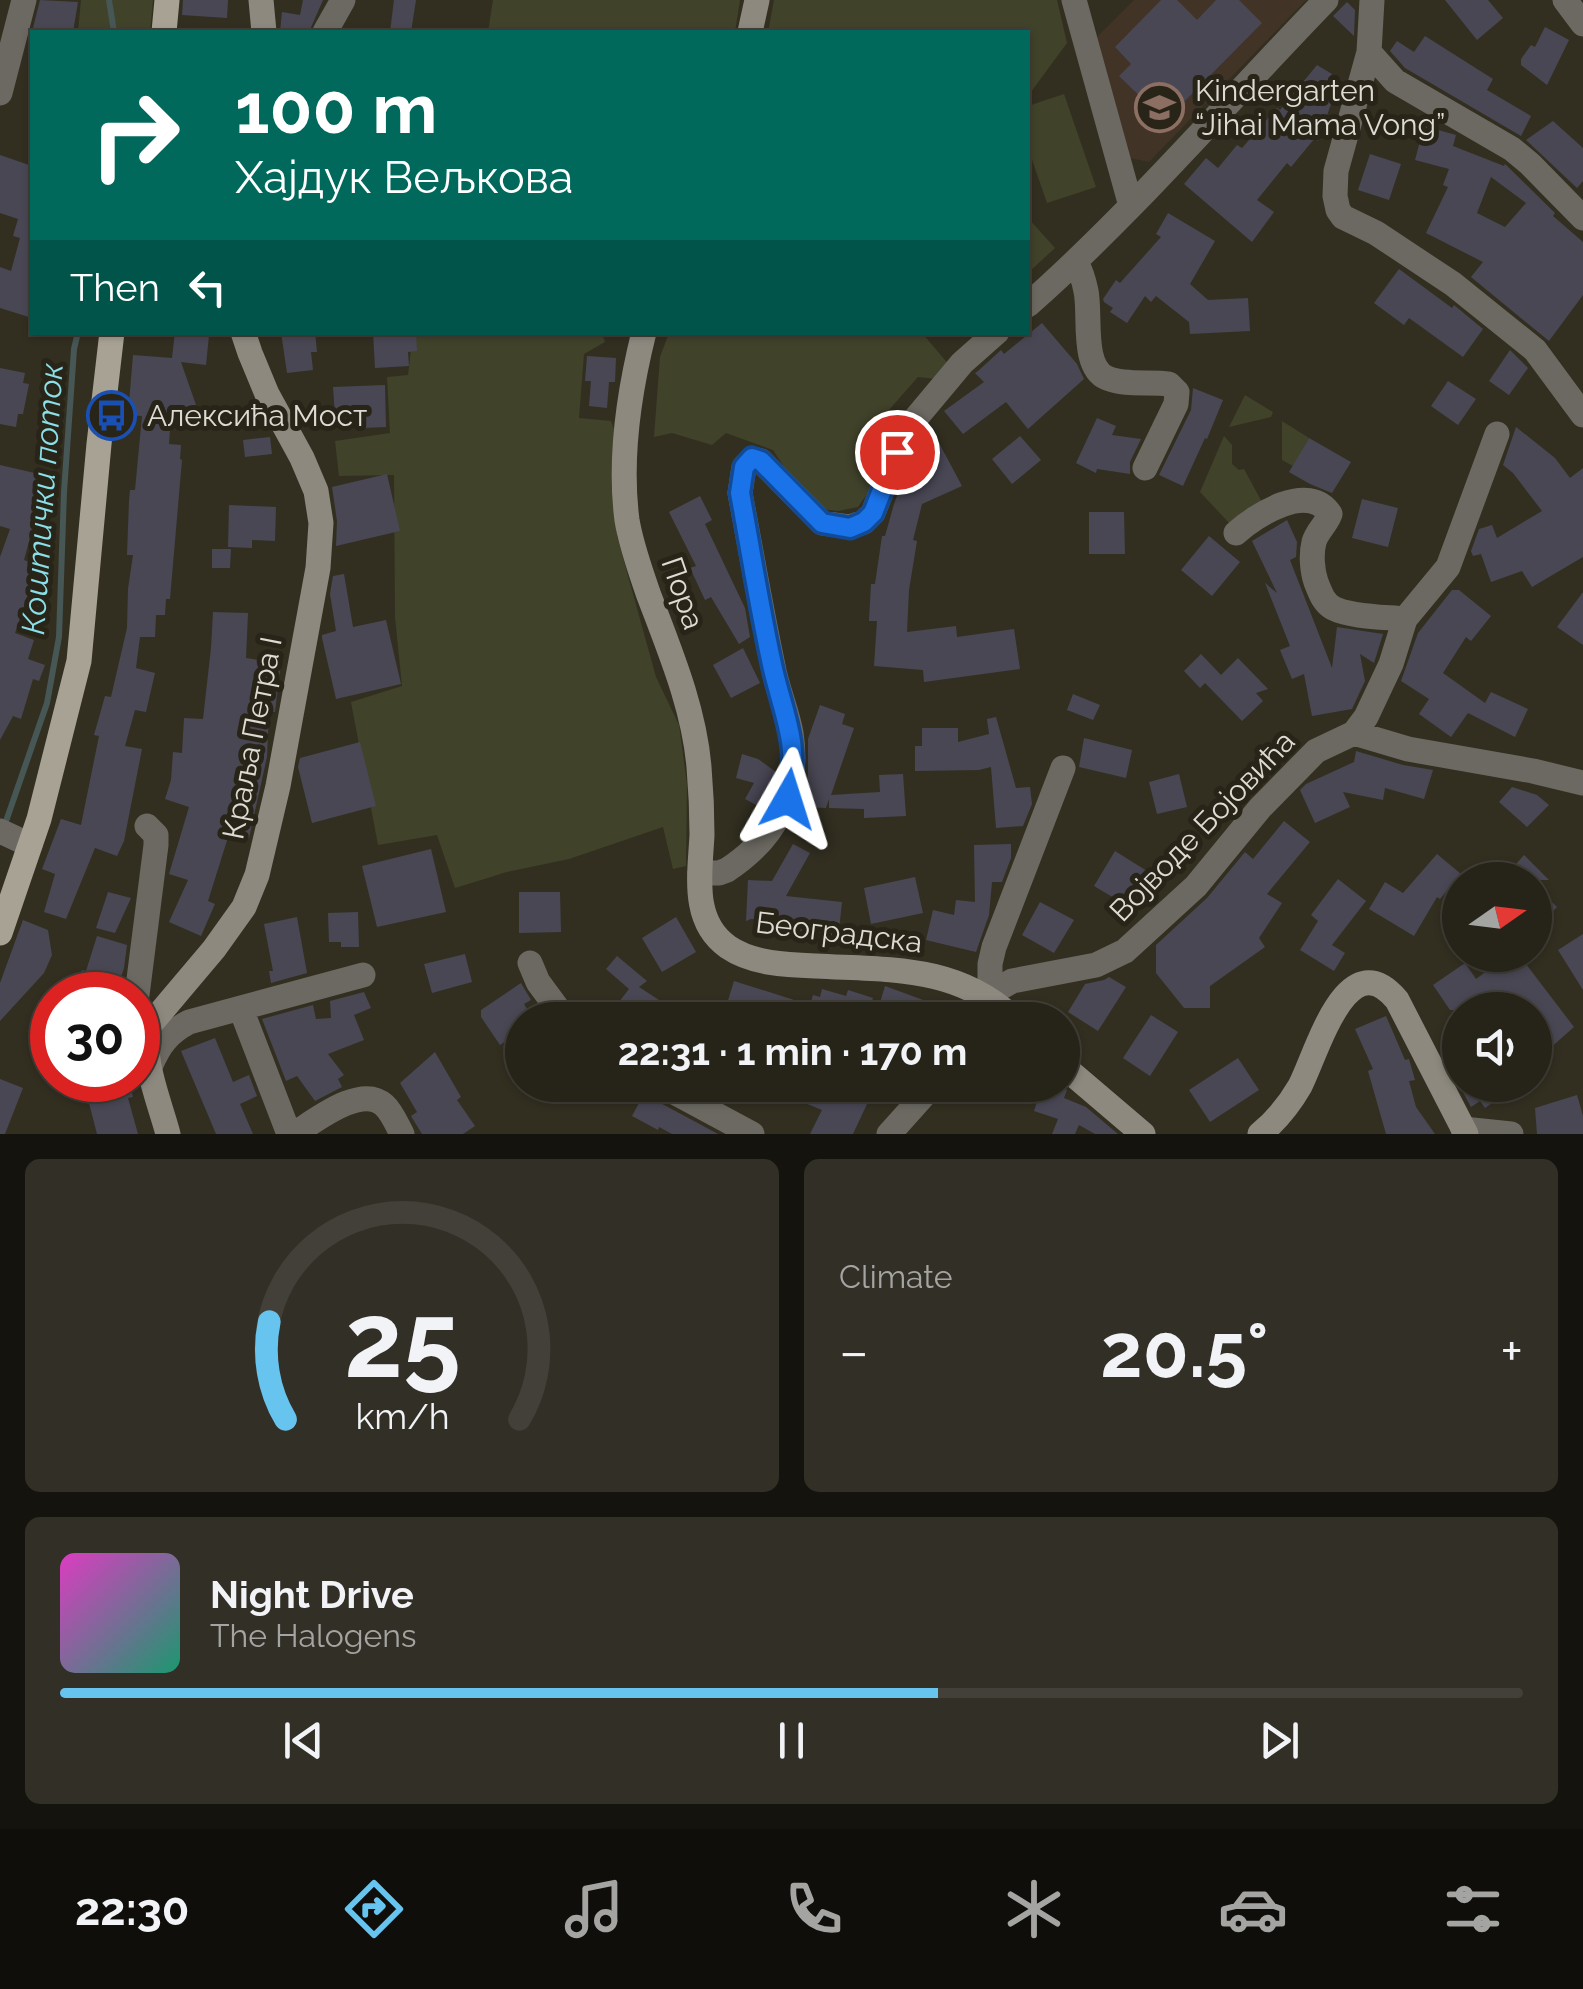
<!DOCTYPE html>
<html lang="en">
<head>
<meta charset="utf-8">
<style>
	body { margin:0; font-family:Raleway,sans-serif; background:#322f26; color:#f1f3f6; height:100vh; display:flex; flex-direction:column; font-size:38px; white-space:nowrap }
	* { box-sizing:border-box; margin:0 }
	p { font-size:32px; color:#a4a4a2 }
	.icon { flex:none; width:55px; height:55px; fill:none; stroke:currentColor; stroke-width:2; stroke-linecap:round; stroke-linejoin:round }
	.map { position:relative; height:1134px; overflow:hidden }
	.drawer { display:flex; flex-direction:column; gap:25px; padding:25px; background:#15130e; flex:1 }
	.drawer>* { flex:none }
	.guide { position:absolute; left:30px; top:30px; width:1000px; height:305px; border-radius:0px; box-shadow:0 2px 8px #0004,0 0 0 2px #424038; background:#00695c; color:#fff; overflow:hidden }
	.needle { width:65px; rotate:76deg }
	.controls { position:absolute; left:1442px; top:862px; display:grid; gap:20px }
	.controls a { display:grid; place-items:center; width:110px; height:110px; border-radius:50%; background:#262319; box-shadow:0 2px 8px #0004,0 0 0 2px #424038; font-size:50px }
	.speed { position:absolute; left:30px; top:972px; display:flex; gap:20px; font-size:50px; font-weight:700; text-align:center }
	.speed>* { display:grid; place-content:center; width:130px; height:130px; border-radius:50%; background:#262319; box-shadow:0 2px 8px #0004,0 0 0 2px #424038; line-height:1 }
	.speed .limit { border:15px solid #d22; background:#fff; color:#111 }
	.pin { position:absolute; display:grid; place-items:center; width:85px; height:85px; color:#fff; margin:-42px; border:5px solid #fff; border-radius:50%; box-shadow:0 2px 10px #0007 }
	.me { position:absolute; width:110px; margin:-55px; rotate:6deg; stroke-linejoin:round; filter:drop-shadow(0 0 8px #0008) }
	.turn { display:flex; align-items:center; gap:35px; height:210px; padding:0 40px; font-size:45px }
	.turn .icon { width:130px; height:130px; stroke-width:2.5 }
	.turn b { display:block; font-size:70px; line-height:85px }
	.then { display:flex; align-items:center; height:95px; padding:0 40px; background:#0003; gap:20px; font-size:38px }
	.big { font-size:75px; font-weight:700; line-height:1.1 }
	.drawer .widget { flex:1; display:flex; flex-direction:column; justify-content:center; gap:15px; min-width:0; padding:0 35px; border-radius:15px; background:#322f26 }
	.drawer .dial { align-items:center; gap:0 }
	.dial svg { height:260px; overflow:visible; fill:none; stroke:#424038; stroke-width:7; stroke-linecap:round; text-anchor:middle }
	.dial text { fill:#f1f3f6; stroke:none }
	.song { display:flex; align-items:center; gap:30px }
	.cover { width:120px; height:120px; border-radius:15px; background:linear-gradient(135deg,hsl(310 70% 55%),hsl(160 70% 35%)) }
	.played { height:10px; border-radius:5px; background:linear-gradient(90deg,#66c4ef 60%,#424038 60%) }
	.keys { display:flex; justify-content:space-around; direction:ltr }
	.heat { display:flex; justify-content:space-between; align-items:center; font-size:55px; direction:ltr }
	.drawer .tiles { flex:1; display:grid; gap:25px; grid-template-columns:1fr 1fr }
	.widget:last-child { grid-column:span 2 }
	.trip { position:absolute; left:505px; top:1002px; width:575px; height:100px; border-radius:50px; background:#262319; box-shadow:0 2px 8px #0004,0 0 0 2px #424038; font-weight:700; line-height:100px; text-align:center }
	.tab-bar { display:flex; height:160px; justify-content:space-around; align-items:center; background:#0f0e0a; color:#a4a4a2 }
	.tab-bar .icon { width:70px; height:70px }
	.tab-bar .current { color:#66c4ef }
	.tab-bar b { font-size:45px; color:#f1f3f6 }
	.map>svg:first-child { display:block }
	.education { fill:#413326 }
	.green { fill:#40422a }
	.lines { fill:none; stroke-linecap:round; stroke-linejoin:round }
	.stream { stroke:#465756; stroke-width:6 }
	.building { fill:#494754; fill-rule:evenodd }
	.street { stroke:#6c6962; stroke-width:25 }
	.secondary { stroke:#8e897f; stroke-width:25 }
	.primary { stroke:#a8a295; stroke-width:25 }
	.route-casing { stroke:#114b97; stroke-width:25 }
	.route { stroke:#1a73e8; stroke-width:18 }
	.labels { text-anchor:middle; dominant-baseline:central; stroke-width:10; stroke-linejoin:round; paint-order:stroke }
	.poi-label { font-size:30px; fill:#dddbd3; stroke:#282518; text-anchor:start }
	.street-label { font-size:30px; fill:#dddbd3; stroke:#282518 }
	.water-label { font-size:32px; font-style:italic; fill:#8bdfe9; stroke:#282518 }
</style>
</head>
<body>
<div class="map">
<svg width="1583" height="1134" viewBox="0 0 1583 1134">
	<rect width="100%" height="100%" fill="#322f21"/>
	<!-- education -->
	<path class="education" d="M1134,0H1306L1149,162L1130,158L1097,37Z"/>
	<!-- green -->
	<path class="green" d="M81,0H153L150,32H78Z
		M493,0H740L735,32H488Z
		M774,0H1057L1067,43L1028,96V32H768Z
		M1064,94L1096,187L1047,203L1028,148V106Z
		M1028,218L1055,248L1028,273Z
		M413,333H602L605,342L584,354L579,418L611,421L615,432L617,536L656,677L679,725L687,784L686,866L673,869L663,827L569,859L507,872L455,888L437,835L378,845L351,702L402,686L395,617L394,475L339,476L335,441L390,433L387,377L408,375Z
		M669,333H922L950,366L936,379L918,377L888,411L886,454L879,477L858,507L838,511L821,509L802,494L773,450L726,433L712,445L672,433L654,437L660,357Z
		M1245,395L1273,412L1271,417L1229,427Z
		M1282,421L1309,438L1293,466L1282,460Z
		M1224,436L1232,445V464L1239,470L1244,469L1263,504L1232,526L1200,492Z"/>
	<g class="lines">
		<!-- stream -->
		<path class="stream" d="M109,0L114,32
			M4,827L47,703L59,637L64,492L74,349L78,332"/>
	</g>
	<!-- building -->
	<path class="building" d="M40,0L78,2L73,32H32Z
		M183,0H228L227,18L182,15Z
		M303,0H323L309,32H280L282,12L300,15Z
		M394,0H416L411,32H390Z
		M1161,0H1177L1197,20L1216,0H1239L1262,23L1176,110L1163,98L1153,109L1119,76L1131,64L1115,47Z
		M1445,0H1488L1503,18L1477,40Z
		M1347,2L1355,10L1354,36L1333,16Z
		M1545,27L1569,40L1547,85L1521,65V59L1531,45L1535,47Z
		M1425,36L1493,79L1487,90L1531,116L1521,136L1405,68L1390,51L1397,41L1414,52Z
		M1317,65L1332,74L1328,82L1337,87L1318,141L1315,138L1291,167L1287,163L1257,200L1274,212L1252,242L1184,184L1206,158L1218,168L1237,145L1242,148L1277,108L1280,110Z
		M1553,121L1583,148V181L1577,188L1526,140Z
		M1424,126L1456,135L1453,146L1504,166L1505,164L1555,213L1553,216L1583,242V295L1549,341L1471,277L1483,262L1426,233L1448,187L1443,185L1449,169L1415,160ZM1491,177L1526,203L1505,227L1477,213Z
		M1370,154L1401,164L1389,200L1358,190Z
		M0,155L32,166V318L0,308V267L11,271L20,238L13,236L18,219L0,213Z
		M1168,213L1215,241L1190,284L1208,300L1248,298L1250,331L1190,334L1189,322L1156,296L1151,302L1145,296L1127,323L1110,312L1113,308L1104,302L1103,299L1116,280L1120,283L1161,237L1156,234Z
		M1399,269L1452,308L1454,305L1483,329L1463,357L1409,318L1404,325L1374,303Z
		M1042,323L1077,364L1084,379L1028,429L1006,402L963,434L944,411L984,382L975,373L978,371L1001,350L1004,354Z
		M175,332L209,335L206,365L181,362L196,405L171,414L169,444L181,445L180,459L182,460L170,599H166L165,615H156L155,637H140L136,668L155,673L146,712L135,710L125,746L142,749L124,841L117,856L95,848L66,919L44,912L55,874L42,869L61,819L81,825L99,736L94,735L105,696L111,697L127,628L128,589L133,555H127L129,501L130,490H135L142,416L128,415L133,355L172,358Z
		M281,332H315L317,352H311L313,370L287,373Z
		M373,332H416L417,351L408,352L409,366L375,368Z
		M1510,350L1528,368L1509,395L1489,381Z
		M587,356L616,358L615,382H609L607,408L589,406L591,381H585Z
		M0,368L25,373L23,383L29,384L23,414H18L16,427L0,424Z
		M1448,381L1476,399L1458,425L1431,406Z
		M385,385L386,427L361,428V415L335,416L333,387Z
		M1193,388L1223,400L1207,439L1205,438L1183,486L1159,475L1191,410Z
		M1097,418L1116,426L1112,435L1141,439L1130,462V474L1097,469L1096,473L1076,463Z
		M1516,427L1555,458L1570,478L1583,468V557L1532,587L1522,571L1491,582L1481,554L1473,556L1471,551L1479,529L1492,525L1497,538L1542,511L1513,473L1503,465Z
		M931,428L962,486L922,504L913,540L917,541L909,590L907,632L956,626L957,637L1014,629L1020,669L924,682L923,670L874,666L877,621H869L871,584H875L882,536H885L894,504L911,460Z
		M1020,436L1041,460L1012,484L992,459Z
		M270,437L272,454L245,457L243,440Z
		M1309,438L1351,462L1332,493L1310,484L1289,472Z
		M0,465L39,474L34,498V504L39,505L24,560L38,565L15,633L34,640L28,659L45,665L39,681L33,679L21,719L13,716L0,740V557L10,529L0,526Z
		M387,474L400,531L336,546L337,521L332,487Z
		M700,496L712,520L705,524L745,608L750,637L739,644L711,597L705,600L690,568L696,566L669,512Z
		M1362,499L1398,508L1388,547L1352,538Z
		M229,505L276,507L275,541L252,540V548L228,547Z
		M1089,512H1124L1125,554H1089Z
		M1287,520L1297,542L1296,557L1290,560L1332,668L1337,627L1383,634L1374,663L1360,654L1365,681L1352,709L1312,716L1304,674L1292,679L1280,650L1290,646L1265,583L1277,593L1252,541Z
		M1209,536L1240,562L1212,596L1181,570Z
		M212,549H231L230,568H212Z
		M344,574L353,627L386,620L401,684L336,699L322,638V635L336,631L330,594L333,576Z
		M1452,590H1459L1491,616L1471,641L1466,637L1443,673L1485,703L1491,692L1528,709L1515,737L1468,713L1451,737L1419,714L1429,699L1401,681L1418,633Z
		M1583,592V645L1557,627Z
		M213,612L248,613L246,658L281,663L275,712H269L267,757L249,838L230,831L208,901L215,904L201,936L169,922L188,880L169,874L189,807L165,799L171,780L173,752L182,753L184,718L203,719L211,648Z
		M743,648L760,683L731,698L713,665Z
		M1201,654L1221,675L1238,658L1268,689L1256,693L1263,701L1242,721L1205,683L1200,688L1184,671Z
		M1073,694L1100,705L1093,720L1067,710Z
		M820,705L845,714L842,724L854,728L831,795L880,792L879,775L903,774L906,816L864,818V809L829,808V799L826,808L800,807L808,776V739Z
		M996,717L1016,788L1030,787L1032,804L1023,826L996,828L991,767L979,770L915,771V746H922V728H958V742L989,734L987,719Z
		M1084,738L1132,750L1126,778L1079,767Z
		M360,742L376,806L312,823L298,767L300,758Z
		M1356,751L1403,765L1433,770L1424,799L1385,788L1383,800L1343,792L1350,807L1315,823L1300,790L1306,784L1354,762Z
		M742,754L758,759L776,772L765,805H756L745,799L754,783L736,778Z
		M1179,774L1187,807L1157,814L1149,782Z
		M1512,787L1537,795L1549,805L1527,827L1499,802Z
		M1284,821L1310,842L1267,894L1282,903L1259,938L1265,947L1210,986V1008H1184L1156,973V945L1207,898L1245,852L1253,859Z
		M793,844L810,853L786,896L842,902L838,939L798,935L799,923L751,919L746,921L748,880L772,881Z
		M1011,844V858L1002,882H992L989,915L976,952L926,940L933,910L954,915L956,900L975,902L974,845Z
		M431,849L446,912L377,927L362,866Z
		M1115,851L1147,871L1126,905L1094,886Z
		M1437,854L1461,874L1440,899L1437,897L1414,936L1369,909L1385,882L1403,893Z
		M1524,855L1549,880H1502Z
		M915,877L923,913L871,924L864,888Z
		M1338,879L1366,901L1332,945L1345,953L1334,971L1300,950L1318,921L1311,915Z
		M1535,886L1557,907L1535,930Z
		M108,892L131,898L115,933L96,928Z
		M519,892H560L561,932L519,933Z
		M1040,902L1074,920L1054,953L1022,935Z
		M358,912L359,947H341V942H329L328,913Z
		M297,917L307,973L271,983L269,971H273L264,924Z
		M676,917L696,952L662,972L642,938Z
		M23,920L48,930L52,955L44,973L0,1021V983Z
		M1583,934V990L1558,950Z
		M97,936L127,945L124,968L115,995H74L82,970L86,971Z
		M465,954L472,982L432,993L424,964Z
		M1508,955H1519L1574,1027L1549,1049L1545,1044L1535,1056V1010H1450L1433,985L1465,963L1476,979Z
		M617,956L647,981L639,987L662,1002L647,1020H605L629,989L606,969Z
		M1109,977L1126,987L1098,1031L1068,1012L1085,984L1104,980Z
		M734,981L810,1005L813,995L820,997L822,989L846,996L848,990L873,998L866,1020H722Z
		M521,983L531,1000L524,1004L534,1020H522V1030L500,1045L481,1017V1010Z
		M885,986L964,1015L963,1020H890L876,1016Z
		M364,992L371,1008L354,1015L364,1040L328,1054L344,1075L338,1079L342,1087L315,1101L297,1076L286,1081L262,1019L313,1005L316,1019L331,1018L330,1001Z
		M1151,1015L1178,1032L1150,1076L1123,1058Z
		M1386,1016L1405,1060L1409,1059L1415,1080L1409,1081L1416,1107L1435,1134H1386L1368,1071L1373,1069L1355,1029Z
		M215,1038L233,1082L249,1075L257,1096L240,1104L253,1134H216L181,1051Z
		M435,1052L461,1097L457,1100L475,1126L463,1134H422L411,1116L417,1112L400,1083Z
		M1238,1058L1259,1090L1210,1122L1189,1090Z
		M0,1079L23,1088L5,1134H0Z
		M83,1080H129L133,1097L128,1098L138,1134H97Z
		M761,1085H876L853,1134H810L822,1110Z
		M997,1085H1060L1067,1090L1064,1098L1086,1107L1118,1134H1095L1079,1125L1075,1134H1052L1058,1119L1034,1111L1037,1102L997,1089Z
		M1459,1085H1518L1485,1108L1480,1101L1471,1107Z
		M646,1090L653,1099L718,1134H672L659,1127L658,1130L632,1116Z
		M1577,1095L1583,1116V1134H1537L1535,1108Z"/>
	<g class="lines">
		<!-- street -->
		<path class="street" d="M1074,0L1131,206
			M1372,0L1369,52L1336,171L1335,196L1338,210L1343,217L1376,233L1453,284L1535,350L1583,415
			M1565,0L1583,24
			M325,32L343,0
			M1369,52L1395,81L1512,149L1530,164L1583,218
			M0,93L24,0
			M1076,262C1081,271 1084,281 1086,291C1091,315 1081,367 1107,378C1126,386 1150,381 1169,384L1177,392L1176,404L1145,468
			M1028,305C1134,211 1227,102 1326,0
			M1236,533C1256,515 1309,481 1330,514C1326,525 1317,531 1314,542C1311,554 1312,570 1316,582C1320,592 1323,602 1333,608C1350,617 1386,617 1405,619
			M1354,733L1366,717L1391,664L1405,619L1448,567L1497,434
			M0,831L30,845
			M700,873H719L727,870C776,838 800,791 791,733C787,710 777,689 773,666C761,609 751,551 740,493L744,467L752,459L761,461L822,523L850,527L864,522L873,513L897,452L916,418L962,363L997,332
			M530,963L538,982L566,1020
			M137,995L156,845V835L147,826
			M990,999V964L994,947L1063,768
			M241,1009L289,1134
			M979,1020L990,999L1000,988L1012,981L1096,965L1125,951L1196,886L1260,808L1316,751L1354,733L1408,749L1533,771L1583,783
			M150,1067C159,1045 168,1033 189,1022L363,975
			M661,1085L752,1134
			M1463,1129L1511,1134
			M294,1134C315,1121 361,1084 384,1105C392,1112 397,1125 402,1134
			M889,1134L933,1085"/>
		<!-- secondary -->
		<path class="secondary" d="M261,0L264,32
			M750,32L757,0
			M644,332C629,392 619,459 627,520C631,545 640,569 648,593C669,649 694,707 699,767C701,790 702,813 702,835C700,874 691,921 728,947C753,964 787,965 816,966C890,970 958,965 1015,1020
			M1062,1065L1143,1134
			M168,1134C160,1103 140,1057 149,1026L214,949L244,907L257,875L278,786L318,568L321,523L316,491L302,458L267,394L250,353L243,332
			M1260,1134C1277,1120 1289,1105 1300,1086C1317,1053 1347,940 1397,1000L1466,1134"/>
		<!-- primary -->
		<path class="primary" d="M164,32L167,0
			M0,933L39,819L79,661L99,444L112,332"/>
	</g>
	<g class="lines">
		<defs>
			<path id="route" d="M788,799C800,744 785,720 773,669C760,611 751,552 740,493L744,467L752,458L761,461L822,523L850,528L864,522L873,513L897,452"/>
		</defs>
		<!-- route casing -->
		<use href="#route" class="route-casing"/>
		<!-- route -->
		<use href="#route" class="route"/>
	</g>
	<!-- icons -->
	<defs>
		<symbol id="school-ring" viewBox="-11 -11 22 22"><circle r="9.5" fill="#282518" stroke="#8d6e63" stroke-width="1.5"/><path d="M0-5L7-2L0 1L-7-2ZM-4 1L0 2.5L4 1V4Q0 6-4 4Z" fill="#8d6e63"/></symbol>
		<symbol id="bus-ring" viewBox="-11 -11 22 22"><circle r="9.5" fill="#282518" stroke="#1a4fb4" stroke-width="1.5"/><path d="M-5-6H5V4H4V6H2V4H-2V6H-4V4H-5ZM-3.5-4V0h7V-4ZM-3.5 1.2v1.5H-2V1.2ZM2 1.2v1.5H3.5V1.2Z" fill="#1a4fb4"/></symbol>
	</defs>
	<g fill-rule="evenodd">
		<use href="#school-ring" x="1132" y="80" width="55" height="55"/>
		<use href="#bus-ring" x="84" y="388" width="55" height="55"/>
	</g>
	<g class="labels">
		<!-- poi labels -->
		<g class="poi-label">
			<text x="1195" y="90">Kindergarten<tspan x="1195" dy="34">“Jihai Mama Vong”</tspan></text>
			<text x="147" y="415">Алексића Мост</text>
		</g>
		<!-- street labels -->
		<g class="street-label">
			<text transform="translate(683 593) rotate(71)">Пора</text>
			<text transform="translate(252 738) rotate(-79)">Краља Петра I</text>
			<text transform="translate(1202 826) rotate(-46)">Војводе Бојовића</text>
			<text transform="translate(839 932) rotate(7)">Београдска</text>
		</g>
		<!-- water labels -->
		<g class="water-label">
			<text transform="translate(42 499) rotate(-86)">Коштички поток</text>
		</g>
	</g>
</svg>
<div class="controls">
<a><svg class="needle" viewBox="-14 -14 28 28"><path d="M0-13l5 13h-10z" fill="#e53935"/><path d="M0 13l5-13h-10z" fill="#a4a4a2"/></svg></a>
<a><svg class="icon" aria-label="sound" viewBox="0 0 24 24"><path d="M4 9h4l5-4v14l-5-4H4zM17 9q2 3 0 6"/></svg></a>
</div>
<div class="speed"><div class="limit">30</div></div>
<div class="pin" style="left:897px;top:452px;background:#d93025"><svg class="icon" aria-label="arrive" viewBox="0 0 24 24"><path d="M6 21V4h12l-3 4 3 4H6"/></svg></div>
<svg class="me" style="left:788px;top:799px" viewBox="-20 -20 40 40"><path d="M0-17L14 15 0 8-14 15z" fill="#1a73e8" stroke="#fff" stroke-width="4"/></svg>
<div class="trip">22:31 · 1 min · 170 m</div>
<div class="guide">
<div class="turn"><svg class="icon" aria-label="right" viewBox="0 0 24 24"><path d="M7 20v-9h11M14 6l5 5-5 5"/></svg><div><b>100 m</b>Хајдук Вељкова</div></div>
<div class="then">Then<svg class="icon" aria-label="left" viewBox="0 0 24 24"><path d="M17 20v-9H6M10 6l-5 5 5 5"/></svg></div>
</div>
</div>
<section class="drawer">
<div class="tiles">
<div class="widget dial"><svg viewBox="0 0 100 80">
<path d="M14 69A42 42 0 1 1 86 69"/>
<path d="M14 69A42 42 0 0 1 9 39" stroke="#66c4ef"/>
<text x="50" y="56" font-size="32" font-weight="700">25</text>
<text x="50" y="72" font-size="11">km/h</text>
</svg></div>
<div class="widget"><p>Climate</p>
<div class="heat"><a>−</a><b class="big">20.5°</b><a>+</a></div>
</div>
<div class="widget">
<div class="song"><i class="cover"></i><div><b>Night Drive</b><p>The Halogens</p></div></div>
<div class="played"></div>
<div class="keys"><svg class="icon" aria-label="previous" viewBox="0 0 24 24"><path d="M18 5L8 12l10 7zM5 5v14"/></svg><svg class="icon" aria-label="pause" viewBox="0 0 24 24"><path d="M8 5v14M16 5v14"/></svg><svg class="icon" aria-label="next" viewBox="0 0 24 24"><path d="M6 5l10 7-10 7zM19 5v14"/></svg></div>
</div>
</div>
</section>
<nav class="tab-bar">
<b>22:30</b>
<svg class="icon current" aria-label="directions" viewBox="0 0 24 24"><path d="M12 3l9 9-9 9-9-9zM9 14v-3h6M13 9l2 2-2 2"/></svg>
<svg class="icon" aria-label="music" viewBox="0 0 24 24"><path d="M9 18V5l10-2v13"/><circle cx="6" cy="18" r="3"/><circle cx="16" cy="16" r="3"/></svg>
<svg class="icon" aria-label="phone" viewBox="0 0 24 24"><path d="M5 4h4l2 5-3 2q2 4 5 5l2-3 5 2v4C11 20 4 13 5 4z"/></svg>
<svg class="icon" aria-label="climate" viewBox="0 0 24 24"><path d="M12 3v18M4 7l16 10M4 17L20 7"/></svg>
<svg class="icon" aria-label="car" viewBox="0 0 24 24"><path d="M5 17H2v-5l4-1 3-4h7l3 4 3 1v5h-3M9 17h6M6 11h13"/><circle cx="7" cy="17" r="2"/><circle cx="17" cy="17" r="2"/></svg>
<svg class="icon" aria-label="filters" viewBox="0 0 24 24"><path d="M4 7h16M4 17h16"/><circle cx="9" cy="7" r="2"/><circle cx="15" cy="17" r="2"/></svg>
</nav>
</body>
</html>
